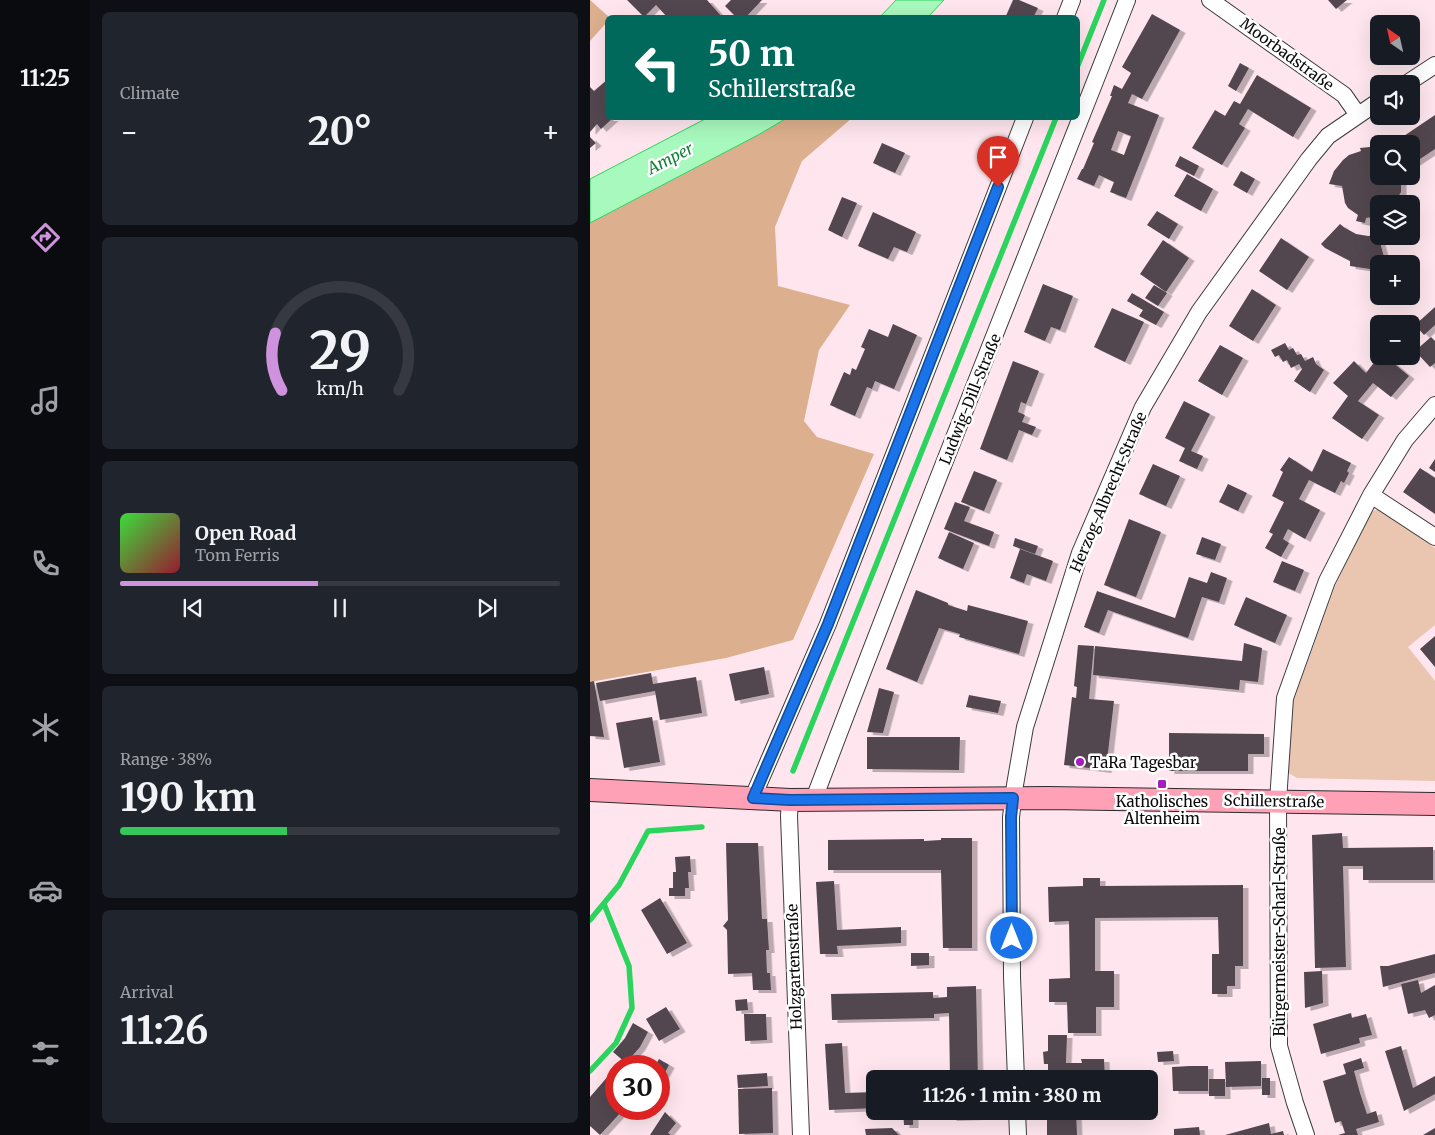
<!DOCTYPE html>
<html lang="en">
<head>
<meta charset="utf-8">
<style>
	body { margin:0; font-family:Merriweather,serif; background:#20242c; color:#f1f3f6; height:100vh; display:flex; flex-direction:column; font-size:19px; white-space:nowrap }
	* { box-sizing:border-box; margin:0 }
	p { font-size:16px; color:#9ea1a6 }
	.icon { flex:none; width:28px; height:28px; fill:none; stroke:currentColor; stroke-width:2; stroke-linecap:round; stroke-linejoin:round }
	.map { position:relative; flex:1; overflow:hidden }
	.side { display:flex; flex-direction:column; gap:12px; padding:12px; background:#0d0f14; width:500px }
	.side>* { flex:none }
	.hud { position:absolute; left:15px; top:15px; width:475px; height:105px; border-radius:8px; box-shadow:0 5px 20px #0002; background:#00695c; color:#fff; overflow:hidden }
	.needle { width:32px; rotate:326deg }
	.fabs { position:absolute; left:780px; top:15px; display:grid; gap:10px }
	.fabs a { display:grid; place-items:center; width:50px; height:50px; border-radius:8px; background:#171b24; box-shadow:0 5px 20px #0002; font-size:25px }
	.speed { position:absolute; left:15px; top:1055px; display:flex; gap:10px; font-size:25px; font-weight:700; text-align:center }
	.speed>* { display:grid; place-content:center; width:65px; height:65px; border-radius:50%; background:#171b24; box-shadow:0 5px 20px #0002; line-height:1 }
	.speed .limit { border:8px solid #d22; background:#fff; color:#111 }
	.pin { position:absolute; display:grid; place-items:center; width:42px; height:42px; color:#fff; margin:-51px -21px; border-radius:50% 50% 50% 0; rotate:-45deg; box-shadow:0 0 5px #0007 }
	.pin .icon { rotate:45deg }
	.me { position:absolute; width:55px; margin:-28px; rotate:0deg; stroke-linejoin:round; filter:drop-shadow(0 0 4px #0008) }
	.turn { display:flex; align-items:center; gap:18px; height:105px; padding:0 20px; font-size:22px }
	.turn .icon { width:65px; height:65px; stroke-width:2.5 }
	.turn b { display:block; font-size:35px; line-height:42px }
	.big { font-size:38px; font-weight:700; line-height:1.1 }
	.side .card { flex:1; display:flex; flex-direction:column; justify-content:center; gap:8px; min-width:0; padding:0 18px; border-radius:8px; background:#20242c }
	.side .dial { align-items:center; gap:0 }
	.dial svg { height:130px; overflow:visible; fill:none; stroke:#363941; stroke-width:7; stroke-linecap:round; text-anchor:middle }
	.dial text { fill:#f1f3f6; stroke:none }
	.song { display:flex; align-items:center; gap:15px }
	.cover { width:60px; height:60px; border-radius:8px; background:linear-gradient(135deg,hsl(120 70% 55%),hsl(350 70% 35%)) }
	.played { height:5px; border-radius:2px; background:linear-gradient(90deg,#cf92dd 45%,#363941 45%) }
	.keys { display:flex; justify-content:space-around; direction:ltr }
	.heat { display:flex; justify-content:space-between; align-items:center; font-size:28px; direction:ltr }
	.charge { height:8px; border-radius:4px; background:linear-gradient(90deg,#34c759 38%,#363941 0) }
	.trip { position:absolute; left:276px; top:1070px; width:292px; height:50px; border-radius:8px; background:#171b24; box-shadow:0 5px 20px #0002; font-weight:700; line-height:50px; text-align:center }
	main { display:flex; flex:1; min-height:0 }
	.tab-bar { display:flex; flex-direction:column; width:90px; justify-content:space-around; align-items:center; background:#090b0e; color:#9ea1a6 }
	.tab-bar .icon { width:35px; height:35px }
	.tab-bar .current { color:#cf92dd }
	.tab-bar b { font-size:22px; color:#f1f3f6 }
	.map>svg:first-child { display:block }
	.green { fill:#eac5af }
	.forest { fill:#dcb08e }
	.water { fill:#a8f9be; stroke:#2bd45d }
	.lines { fill:none; stroke-linecap:round; stroke-linejoin:round }
	.stream { stroke:#2bd45d; stroke-width:5.5 }
	.building { fill:#53464f; fill-rule:evenodd; filter:url(#shadow) }
	.street-casing { stroke:#3d3d3d; stroke-width:18 }
	.secondary-casing { stroke:#2c2c2c; stroke-width:24 }
	.street { stroke:#fff; stroke-width:16 }
	.secondary { stroke:#ffa1b6; stroke-width:22 }
	.route-casing { stroke:#114b97; stroke-width:12 }
	.route { stroke:#1a73e8; stroke-width:9 }
	.poi-dot { fill:#a61cbf; stroke:#fff; stroke-width:2 }
	.labels { text-anchor:middle; dominant-baseline:central; stroke-width:5; stroke-linejoin:round; paint-order:stroke }
	.street-label { font-size:15px; fill:#0a0a0a; stroke:#fff }
	.poi-label { font-size:15px; fill:#0a0a0a; stroke:#fff; text-anchor:start }
	.water-label { font-size:16px; font-style:italic; fill:#0f8335; stroke:#fff }
</style>
</head>
<body>
<main>
<nav class="tab-bar">
<b>11:25</b>
<svg class="icon current" aria-label="directions" viewBox="0 0 24 24"><path d="M12 3l9 9-9 9-9-9zM9 14v-3h6M13 9l2 2-2 2"/></svg>
<svg class="icon" aria-label="music" viewBox="0 0 24 24"><path d="M9 18V5l10-2v13"/><circle cx="6" cy="18" r="3"/><circle cx="16" cy="16" r="3"/></svg>
<svg class="icon" aria-label="phone" viewBox="0 0 24 24"><path d="M5 4h4l2 5-3 2q2 4 5 5l2-3 5 2v4C11 20 4 13 5 4z"/></svg>
<svg class="icon" aria-label="climate" viewBox="0 0 24 24"><path d="M12 3v18M4 7l16 10M4 17L20 7"/></svg>
<svg class="icon" aria-label="car" viewBox="0 0 24 24"><path d="M5 17H2v-5l4-1 3-4h7l3 4 3 1v5h-3M9 17h6M6 11h13"/><circle cx="7" cy="17" r="2"/><circle cx="17" cy="17" r="2"/></svg>
<svg class="icon" aria-label="filters" viewBox="0 0 24 24"><path d="M4 7h16M4 17h16"/><circle cx="9" cy="7" r="2"/><circle cx="15" cy="17" r="2"/></svg>
</nav>
<section class="side">
<div class="card"><p>Climate</p>
<div class="heat"><a>−</a><b class="big">20°</b><a>+</a></div>
</div>
<div class="card dial"><svg viewBox="0 0 100 80">
<path d="M14 69A42 42 0 1 1 86 69"/>
<path d="M14 69A42 42 0 0 1 10 34" stroke="#cf92dd"/>
<text x="50" y="56" font-size="32" font-weight="700">29</text>
<text x="50" y="72" font-size="11">km/h</text>
</svg></div>
<div class="card">
<div class="song"><i class="cover"></i><div><b>Open Road</b><p>Tom Ferris</p></div></div>
<div class="played"></div>
<div class="keys"><svg class="icon" aria-label="previous" viewBox="0 0 24 24"><path d="M18 5L8 12l10 7zM5 5v14"/></svg><svg class="icon" aria-label="pause" viewBox="0 0 24 24"><path d="M8 5v14M16 5v14"/></svg><svg class="icon" aria-label="next" viewBox="0 0 24 24"><path d="M6 5l10 7-10 7zM19 5v14"/></svg></div>
</div>
<div class="card"><p>Range · 38%</p><b class="big">190 km</b><div class="charge"></div></div>
<div class="card"><p>Arrival</p><b class="big">11:26</b></div>
</section>
<div class="map">
<svg width="845" height="1135" viewBox="0 0 845 1135">
	<defs>
		<filter id="shadow"><feDropShadow dx="5.5" dy="3" stdDeviation="0" flood-color="#0004"/></filter>
	</defs>
	<rect width="100%" height="100%" fill="#ffe6ee"/>
	<!-- green -->
	<path class="green" d="M790,509L845,548V625L818,647L845,681V781L707,778L697,772L703,702L745,586L779,512Z"/>
	<!-- forest -->
	<path class="forest" d="M0,0L19,17L17,22L0,41Z
		M197,118H262L212,161L185,227L188,286L260,305L229,350L214,421L227,437L284,454L203,640L136,658L0,682V223L168,135Z"/>
	<!-- water -->
	<path class="water" d="M306,0H354L338,17H290Z
		M117,118H197L168,135L0,223V179Z"/>
	<g class="lines">
		<!-- stream -->
		<path class="stream" d="M488,65L514,0
			M203,771L466,118
			M0,920L29,885L58,831L112,827
			M0,1071L26,1043L42,1008L39,966L14,904"/>
	</g>
	<!-- building -->
	<path class="building" d="M37,0H117L133,18H78L66,5L54,17Z
		M141,0H172L155,18H147L135,6Z
		M423,0H429L448,8L444,16L448,18H415Z
		M738,0H757L746,9Z
		M562,14L590,30L552,99L542,94L538,103L569,115L536,198L520,192L524,182L509,175L504,186L487,179L492,169H493L504,143L502,142L522,96H520L524,85L532,89L541,73L532,67ZM528,131L541,136L534,155L521,150Z
		M650,63L659,68L646,91L638,86Z
		M667,75L721,108L703,137L658,109L649,124L655,128L632,165L602,148L625,110L635,116L644,101L650,104Z
		M18,79V118H23L11,129L7,124L0,132V87L4,91Z
		M845,115V149L821,165V144H802Z
		M0,137L6,143L0,148Z
		M292,143L315,153L305,173L283,163Z
		M789,146V176H811V192L804,204H789V216L776,218L775,223L766,221L768,215L758,208L755,203L752,186L739,184L744,171L753,160L759,155L771,151L770,148Z
		M590,156L609,166L604,176L585,166Z
		M651,171L665,179L657,193L643,185Z
		M597,174L623,189L611,211L584,196Z
		M252,197L267,203L252,237L238,230Z
		M567,211L588,224L579,239L557,225Z
		M283,212L326,232L317,252L304,247L298,259L268,246Z
		M750,224L755,228L766,234L778,236L788,235L796,264H789V268L780,269L760,266V261L735,248L731,244Z
		M691,238L719,257L697,290L669,271Z
		M573,240L599,258L576,292L550,274Z
		M453,284L483,296L470,330L461,327L455,341L434,332Z
		M564,285L577,293L568,306L555,298Z
		M662,289L686,305L663,341L639,326Z
		M542,293L574,312L566,325L549,316L553,310L537,301Z
		M845,307V325L834,335L825,325Z
		M522,308L554,322L535,362L504,347Z
		M303,324L327,335L304,389L285,381L282,389L277,387L265,416L240,405L254,372L260,375L262,368L266,370L275,349L271,347L279,329L298,337Z
		M841,337L845,341V363L840,367L825,351Z
		M695,343L699,350L703,348L707,355L711,354L715,361L723,357L726,364L734,370L720,392L704,381L712,369L709,364L701,368L697,360L693,362L689,355L685,357L681,350Z
		M630,345L653,358L632,395L608,381Z
		M789,356H795L819,376L801,397L783,383L768,401L789,415L772,439L742,418L758,396L743,383L764,361L776,373Z
		M423,361L449,371L436,404L431,402L428,412L435,415L432,422L446,427L442,435L429,430L417,460L390,449Z
		M594,401L620,414L601,451L613,456L607,469L589,461L595,448L575,438Z
		M733,449L761,463L757,471L759,473L754,483L751,481L745,493L719,480L709,499L730,510L715,539L698,529L693,539L699,543L691,557L675,548L683,534L679,532L694,502L682,496L693,472L690,470L699,457L722,472Z
		M845,459V472L839,468Z
		M563,464L590,476L576,506L549,494Z
		M830,468L845,478V514L813,492Z
		M384,471L407,480L394,511L371,502Z
		M638,484L657,493L648,511L629,502Z
		M365,502L380,507L374,521L404,532L399,546L354,529Z
		M539,519L571,532L546,597L514,585Z
		M359,532L384,543L373,569L348,558Z
		M612,537L631,544L625,560L606,554Z
		M425,538L448,546L445,554L423,546Z
		M430,549L463,561L456,581L437,574L434,583L420,578Z
		M692,561L714,570L705,591L683,582Z
		M621,572L637,578L629,602L612,597L598,638L518,610L509,633L494,627L507,591L585,618L599,577L617,583Z
		M326,590L358,603V605L377,611L378,605L438,621L429,654L369,637L370,634L349,628L327,682L296,669Z
		M656,597L697,615L685,643L644,625Z
		M845,636V667L830,649Z
		M654,643L672,648L668,682L650,680L649,690L503,675L505,646L652,661Z
		M488,645L504,646L499,699L524,701L516,770L474,765L482,697L486,698L487,687L484,686Z
		M174,667L179,694L145,701L139,674Z
		M61,673L63,684L106,677L112,713L70,720L65,691L10,701L6,683Z
		M4,681L14,737L0,736V682Z
		M289,688L304,692L293,733L277,732Z
		M379,695L411,701L408,713L376,707Z
		M62,717L70,762L34,768L26,723Z
		M579,733L674,734V754H658V771H579Z
		M277,737H370L369,770L277,769Z
		M752,833L753,848L843,847V880H773V866H753L756,967L725,968L722,835Z
		M351,838H382V948H353L351,870H238V840L334,839V841L351,840Z
		M136,843H168L172,919H177L179,950H176L177,973H180L181,990H163L162,973L138,974L137,930L133,926L138,920Z
		M100,856L101,872H98L99,888H95V896H79V888H83V872H86L85,857Z
		M493,878H510V886L653,885V966H645V986H637V994H622V954H629L628,917L505,918V971H524V1007H506V1033H478L477,1002H459V979L480,978L479,921L459,922L458,887L493,886Z
		M244,881L247,930L311,927V943L247,946L248,954H230L226,882Z
		M70,898L97,943L77,954L51,910Z
		M321,953H339V965L321,966Z
		M845,954V973L793,987L790,966H798Z
		M732,971L733,1003L715,1008L714,972Z
		M828,980L831,993L845,985V1015L839,1018L835,1010L818,1014L811,984Z
		M386,986L388,1079H360L359,1013L344,1014V1018L242,1020L241,994L343,992V998L357,997V987Z
		M157,999L158,1010L146,1011L145,1000Z
		M76,1007L90,1029L69,1041L56,1019Z
		M761,1013L762,1018L776,1014L782,1035L769,1038L770,1043L731,1054L723,1024Z
		M154,1014H176L177,1040L155,1041Z
		M43,1023L58,1032L50,1047L36,1063L23,1052L35,1038Z
		M458,1035H477L476,1063H492L491,1059H514L515,1079H458V1064H454L453,1052L458,1051Z
		M252,1043L255,1093L285,1092V1108L239,1110L235,1044Z
		M811,1046L823,1088L845,1076V1094L814,1111L795,1051Z
		M583,1051L584,1061L568,1062L567,1052Z
		M771,1058L774,1068L764,1071L770,1093L777,1114L786,1111L789,1122L766,1129L768,1135H748L755,1133L751,1121L745,1123L733,1081L756,1074L753,1064Z
		M69,1059L79,1065L73,1076L69,1074V1066H65Z
		M671,1061V1086L636,1087L635,1062Z
		M600,1066H618V1091H583L582,1067Z
		M26,1067V1109H30L32,1111L10,1135L0,1126V1097Z
		M177,1073L178,1086L148,1088L147,1075Z
		M672,1078H680V1095H672Z
		M619,1079H635V1096H619Z
		M182,1088L183,1133L149,1134L148,1089Z
		M313,1111H323V1125H314Z
		M361,1111H389V1117L361,1118Z
		M457,1111H486L487,1135H457Z
		M75,1112L86,1123L78,1133L81,1135H60Z
		M679,1123L681,1134L693,1131L694,1135H635Z
		M609,1127L610,1135H584V1129Z
		M302,1128L309,1135H276L275,1129Z
		M845,1128V1135H833Z"/>
	<g class="lines">
		<defs>
			<path id="street" d="M620,0L754,95L768,115
				M475,18L482,0
				M816,84L845,65
				M781,495L845,537
				M163,797L238,624L435,118
				M224,799C325,531 433,266 537,0
				M200,800L199,816L211,1135
				M426,1079L422,977L421,817L425,785L435,727L490,553L553,407L609,312L719,159L738,136L789,101
				M427,1111L428,1135
				M716,1135L705,1103L689,1046L688,801L695,698L737,581L781,495L815,440L845,405"/>
			<path id="secondary" d="M0,790L200,800L458,798L845,804"/>
		</defs>
		<!-- street casing -->
		<use href="#street" class="street-casing"/>
		<!-- secondary casing -->
		<use href="#secondary" class="secondary-casing"/>
		<!-- street -->
		<use href="#street" class="street"/>
		<!-- secondary -->
		<use href="#secondary" class="secondary"/>
	</g>
	<g class="lines">
		<defs>
			<path id="route" d="M408,187L238,624L163,798L200,800L423,798L421,817L422,938"/>
		</defs>
		<!-- route casing -->
		<use href="#route" class="route-casing"/>
		<!-- route -->
		<use href="#route" class="route"/>
	</g>
	<!-- markers -->
	<g class="poi-dot">
		<circle cx="490" cy="762" r="5"/>
		<rect x="567" y="779" width="10" height="10" rx="2.5"/>
	</g>
	<g class="labels">
		<!-- street labels -->
		<g class="street-label">
			<text transform="translate(697 54) rotate(36)">Moorbadstraße</text>
			<text transform="translate(380 399) rotate(-68)">Ludwig-Dill-Straße</text>
			<text transform="translate(518 492) rotate(-67)">Herzog-Albrecht-Straße</text>
			<text transform="translate(684 801) rotate(1)">Schillerstraße</text>
			<text transform="translate(689 932) rotate(-90)">Bürgermeister-Scharl-Straße</text>
			<text transform="translate(204 967) rotate(-92)">Holzgartenstraße</text>
		</g>
		<!-- poi labels -->
		<g class="poi-label">
			<text x="500" y="762">TaRa Tagesbar</text>
			<text x="572" y="801" text-anchor="middle">Katholisches<tspan x="572" dy="17">Altenheim</tspan></text>
		</g>
		<!-- water labels -->
		<g class="water-label">
			<text transform="translate(80 158) rotate(-27)">Amper</text>
		</g>
	</g>
</svg>
<div class="fabs">
<a><svg class="needle" viewBox="-14 -14 28 28"><path d="M0-13l5 13h-10z" fill="#e53935"/><path d="M0 13l5-13h-10z" fill="#9ea1a6"/></svg></a>
<a><svg class="icon" aria-label="sound" viewBox="0 0 24 24"><path d="M4 9h4l5-4v14l-5-4H4zM17 9q2 3 0 6"/></svg></a>
<a><svg class="icon" aria-label="search" viewBox="0 0 24 24"><circle cx="10" cy="10" r="6"/><path d="M15 15l6 6"/></svg></a>
<a><svg class="icon" aria-label="layers" viewBox="0 0 24 24"><path d="M12 4l9 5-9 5-9-5zM3 14l9 5 9-5"/></svg></a>
<a>+</a>
<a>−</a>
</div>
<div class="speed"><div class="limit">30</div></div>
<div class="pin" style="left:408px;top:187px;background:#d93025"><svg class="icon" aria-label="arrive" viewBox="0 0 24 24"><path d="M6 21V4h12l-3 4 3 4H6"/></svg></div>
<svg class="me" style="left:422px;top:938px" viewBox="-20 -20 40 40"><circle r="17" fill="#1a73e8" stroke="#fff" stroke-width="3"/><path d="M0-11L8 9 0 5-8 9z" fill="#fff"/></svg>
<div class="trip">11:26 · 1 min · 380 m</div>
<div class="hud">
<div class="turn"><svg class="icon" aria-label="left" viewBox="0 0 24 24"><path d="M17 20v-9H6M10 6l-5 5 5 5"/></svg><div><b>50 m</b>Schillerstraße</div></div>
</div>
</div>
</main>
</body>
</html>
